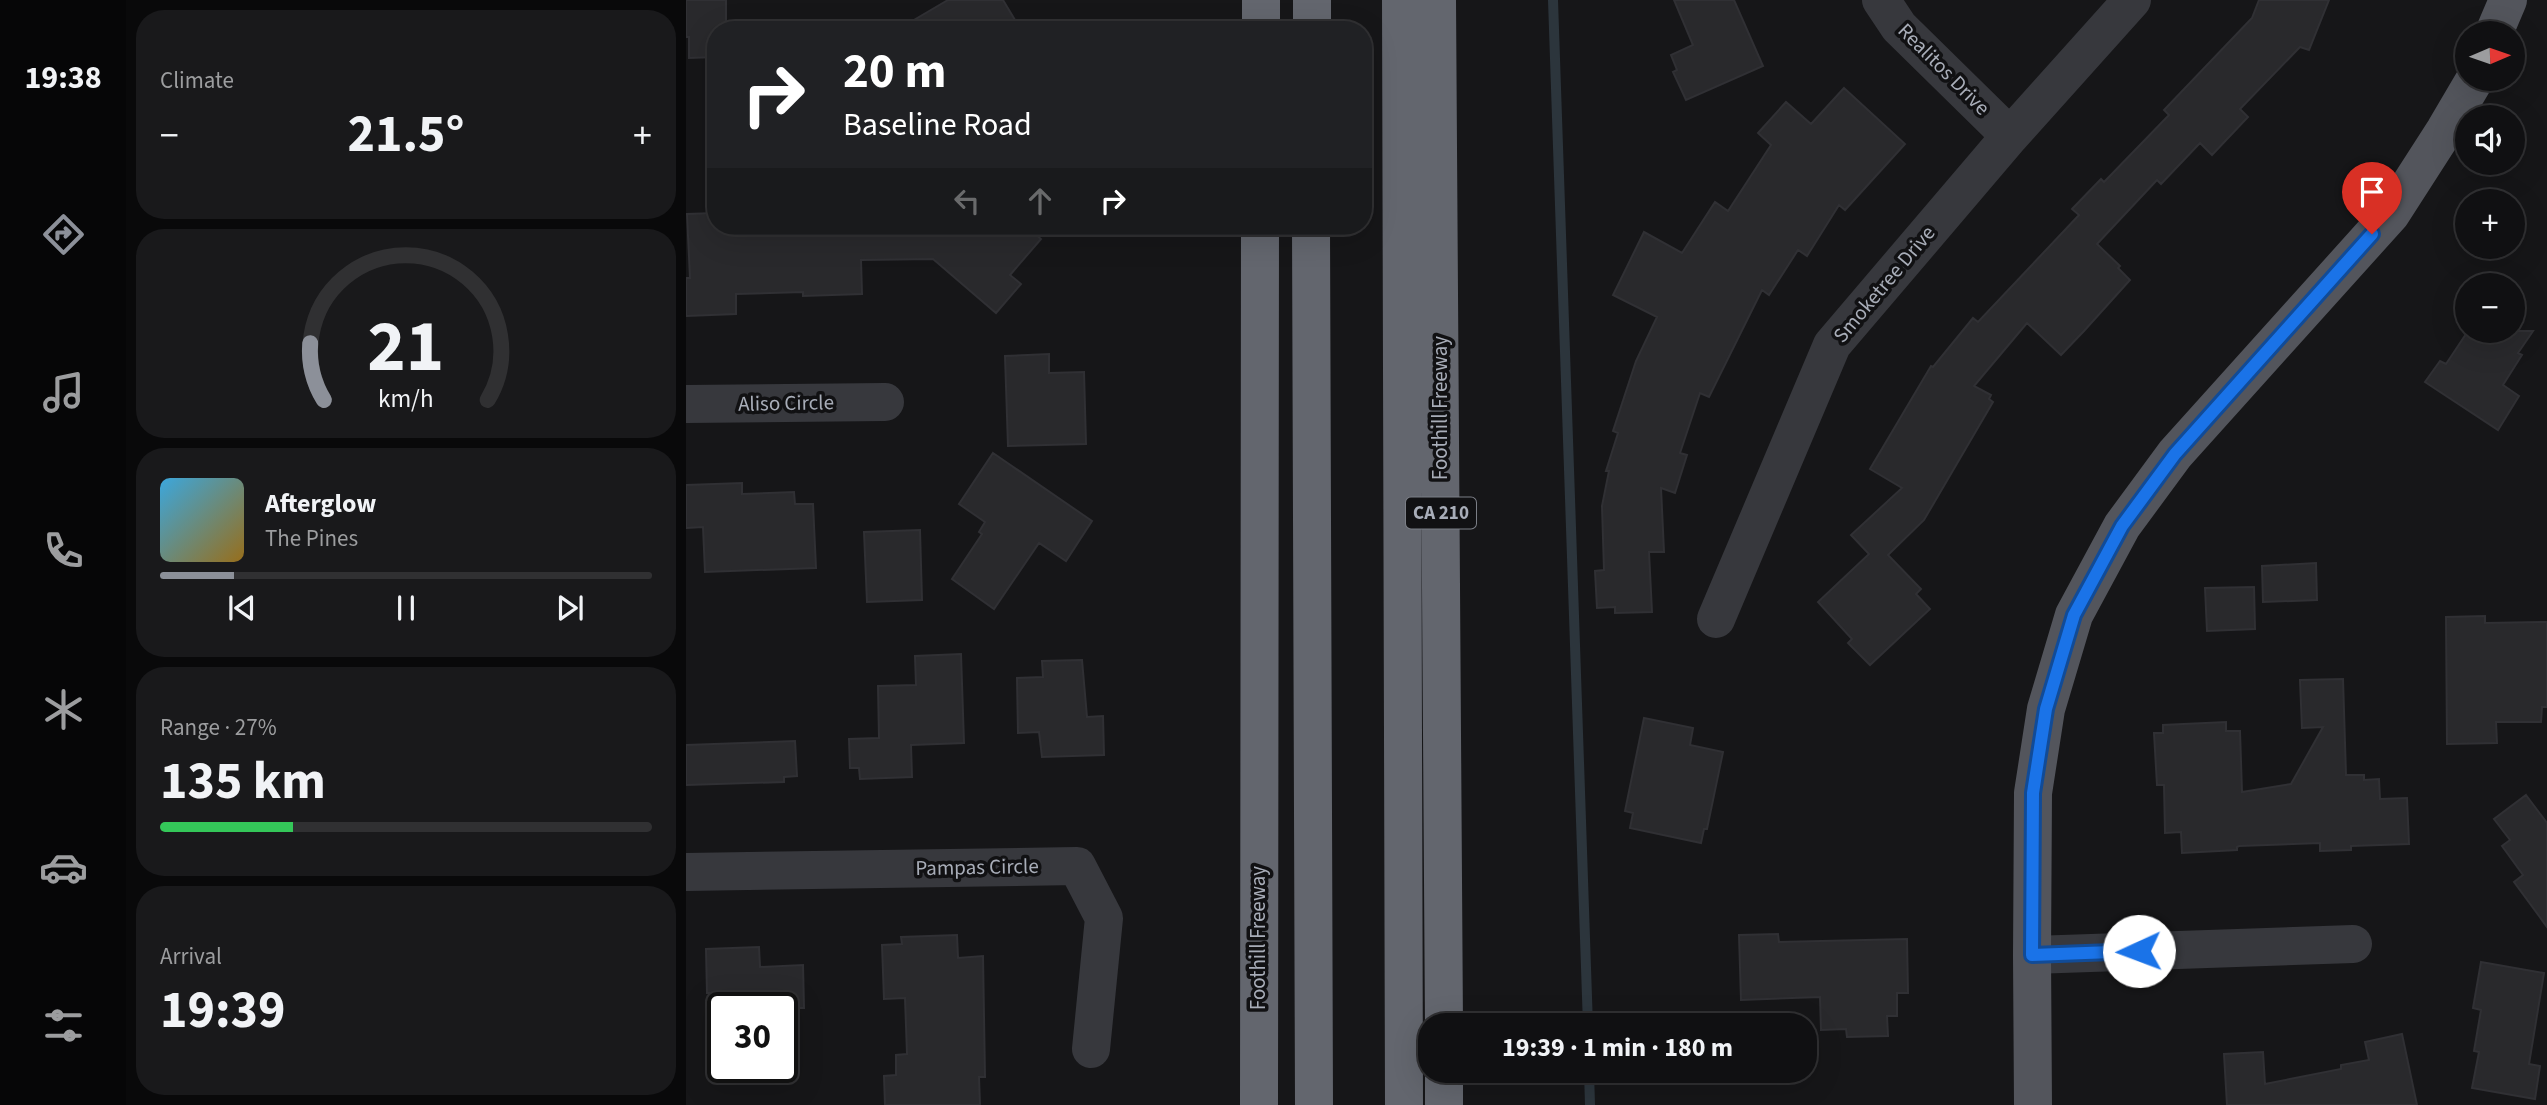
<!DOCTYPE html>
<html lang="en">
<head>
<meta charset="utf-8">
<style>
	body { margin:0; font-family:"Source Sans 3",sans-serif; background:#19191b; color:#f1f3f6; height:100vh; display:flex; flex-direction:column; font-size:26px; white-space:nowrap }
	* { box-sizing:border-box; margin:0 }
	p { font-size:23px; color:#9c9d9f }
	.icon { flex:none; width:38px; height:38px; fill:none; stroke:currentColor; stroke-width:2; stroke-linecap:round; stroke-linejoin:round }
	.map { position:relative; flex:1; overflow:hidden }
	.sheet { display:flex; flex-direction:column; gap:10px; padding:10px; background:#09090a; width:560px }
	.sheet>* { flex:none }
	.guide { position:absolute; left:21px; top:21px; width:665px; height:214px; border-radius:28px; box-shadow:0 7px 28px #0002,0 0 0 2px #303032; background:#202124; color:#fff; overflow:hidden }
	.needle { width:46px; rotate:88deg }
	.tools { position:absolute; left:1769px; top:21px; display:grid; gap:14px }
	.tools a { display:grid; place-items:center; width:70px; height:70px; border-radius:50%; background:#101012; box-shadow:0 7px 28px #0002,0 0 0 2px #303032; font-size:35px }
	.speed { position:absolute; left:21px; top:992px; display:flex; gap:14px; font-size:35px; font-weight:700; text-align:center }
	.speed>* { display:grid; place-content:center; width:91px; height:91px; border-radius:50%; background:#101012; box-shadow:0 7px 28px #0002,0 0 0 2px #303032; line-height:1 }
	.speed .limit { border:4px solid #111; border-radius:10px; background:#fff; color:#111 }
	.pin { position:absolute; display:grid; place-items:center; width:60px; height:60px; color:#fff; margin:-72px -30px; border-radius:50% 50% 50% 0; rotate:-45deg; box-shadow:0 0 7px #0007 }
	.pin .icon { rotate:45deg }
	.me { position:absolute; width:77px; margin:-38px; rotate:268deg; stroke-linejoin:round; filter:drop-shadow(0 0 5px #0008) }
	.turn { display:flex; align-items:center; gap:24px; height:147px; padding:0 21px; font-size:32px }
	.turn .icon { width:91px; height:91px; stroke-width:2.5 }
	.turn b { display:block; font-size:49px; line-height:60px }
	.lanes { display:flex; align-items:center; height:66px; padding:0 21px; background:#0003; justify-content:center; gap:35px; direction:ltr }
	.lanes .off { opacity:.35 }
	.big { font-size:52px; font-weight:700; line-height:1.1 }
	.sheet .widget { flex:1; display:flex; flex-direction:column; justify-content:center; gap:10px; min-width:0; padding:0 24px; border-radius:28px; background:#19191b }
	.sheet .dial { align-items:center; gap:0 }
	.dial svg { height:182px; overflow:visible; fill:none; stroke:#303032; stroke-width:7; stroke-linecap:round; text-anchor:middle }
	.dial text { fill:#f1f3f6; stroke:none }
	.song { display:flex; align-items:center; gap:21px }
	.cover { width:84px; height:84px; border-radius:10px; background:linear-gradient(135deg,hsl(200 70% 55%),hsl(40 70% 35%)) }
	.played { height:7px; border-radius:4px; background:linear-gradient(90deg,#8c9099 15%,#303032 15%) }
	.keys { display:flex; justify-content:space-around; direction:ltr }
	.heat { display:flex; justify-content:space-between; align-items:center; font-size:38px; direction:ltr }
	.charge { height:10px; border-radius:5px; background:linear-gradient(90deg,#34c759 27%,#303032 0) }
	.trip { position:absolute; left:732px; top:1013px; width:399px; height:70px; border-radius:28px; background:#101012; box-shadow:0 7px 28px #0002,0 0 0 2px #303032; font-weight:700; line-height:70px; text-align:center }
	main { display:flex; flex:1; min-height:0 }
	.tabs { display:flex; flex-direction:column; width:126px; justify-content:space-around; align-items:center; background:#060607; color:#9c9d9f }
	.tabs .icon { width:49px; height:49px }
	.tabs .selected { color:#8c9099 }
	.tabs b { font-size:32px; color:#f1f3f6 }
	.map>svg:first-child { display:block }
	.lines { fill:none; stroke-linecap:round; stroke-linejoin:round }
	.stream { stroke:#2c353c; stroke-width:10 }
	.building { fill:#29292c; stroke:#303034; stroke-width:2 }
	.minor { stroke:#37383d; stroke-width:38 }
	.major { stroke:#53555c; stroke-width:38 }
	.highway { stroke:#63666e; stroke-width:38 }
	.route-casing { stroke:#114b97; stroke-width:18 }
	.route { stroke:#1a73e8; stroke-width:12 }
	.labels { text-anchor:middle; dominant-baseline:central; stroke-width:7; stroke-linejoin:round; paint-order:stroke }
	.shield { fill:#111113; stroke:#7b7e86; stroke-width:2 }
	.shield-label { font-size:19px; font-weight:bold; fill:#a8adb8 }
	.street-label { font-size:21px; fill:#a8adb8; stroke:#111113 }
</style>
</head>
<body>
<main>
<nav class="tabs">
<b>19:38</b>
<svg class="icon selected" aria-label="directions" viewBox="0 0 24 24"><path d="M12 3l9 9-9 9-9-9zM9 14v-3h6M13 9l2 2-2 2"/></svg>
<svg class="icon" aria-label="music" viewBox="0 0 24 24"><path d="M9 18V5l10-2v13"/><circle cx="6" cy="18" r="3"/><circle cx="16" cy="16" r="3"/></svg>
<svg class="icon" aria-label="phone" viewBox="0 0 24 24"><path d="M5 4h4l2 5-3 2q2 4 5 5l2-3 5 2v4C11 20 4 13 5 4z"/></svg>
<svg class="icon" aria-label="climate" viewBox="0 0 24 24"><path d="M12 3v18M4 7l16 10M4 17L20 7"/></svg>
<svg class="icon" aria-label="car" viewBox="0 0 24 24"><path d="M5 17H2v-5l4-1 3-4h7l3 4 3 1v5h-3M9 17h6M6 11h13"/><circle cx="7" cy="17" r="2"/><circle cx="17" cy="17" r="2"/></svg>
<svg class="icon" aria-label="filters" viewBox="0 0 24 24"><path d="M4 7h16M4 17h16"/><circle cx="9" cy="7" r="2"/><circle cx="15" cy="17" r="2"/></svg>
</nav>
<section class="sheet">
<div class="widget"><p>Climate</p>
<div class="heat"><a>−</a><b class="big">21.5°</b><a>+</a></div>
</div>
<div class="widget dial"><svg viewBox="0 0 100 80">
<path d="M14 69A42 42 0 1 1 86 69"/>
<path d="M14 69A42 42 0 0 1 8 44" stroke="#8c9099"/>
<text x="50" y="56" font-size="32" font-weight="700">21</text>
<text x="50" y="72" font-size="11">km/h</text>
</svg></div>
<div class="widget">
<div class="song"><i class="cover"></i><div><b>Afterglow</b><p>The Pines</p></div></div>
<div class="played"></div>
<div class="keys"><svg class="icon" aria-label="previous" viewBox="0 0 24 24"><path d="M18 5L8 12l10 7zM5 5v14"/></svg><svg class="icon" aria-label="pause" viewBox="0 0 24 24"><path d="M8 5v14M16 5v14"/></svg><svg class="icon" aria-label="next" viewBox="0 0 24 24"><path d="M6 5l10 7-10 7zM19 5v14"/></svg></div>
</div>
<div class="widget"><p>Range · 27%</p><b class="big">135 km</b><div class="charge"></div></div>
<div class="widget"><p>Arrival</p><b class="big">19:39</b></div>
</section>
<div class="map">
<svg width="1861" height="1105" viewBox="0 0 1861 1105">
	<rect width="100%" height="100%" fill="#161618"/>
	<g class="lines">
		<!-- stream -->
		<path class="stream" d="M867,0L902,1026
			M903,1071L904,1105"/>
	</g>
	<!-- building -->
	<path class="building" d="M0,0H40V30H30V57L3,58V37H0Z
		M262,0H317L335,30H211Z
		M988,0H1048L1077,66L1000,100L987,72L991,70L985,55L1007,45Z
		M1573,0H1643L1623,50L1614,47L1554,109L1562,117L1526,155L1514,143L1475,184L1471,180L1411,244L1434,266L1432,268L1444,280L1398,331L1375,355L1341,323L1288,386L1305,395L1303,399L1307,402L1238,520L1202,555L1235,589L1230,594L1244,609L1184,665L1162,643L1166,639L1132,602L1183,554L1165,535L1216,488L1184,469L1245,366L1247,367L1287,318L1292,322L1393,215L1386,209L1415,179L1418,182L1483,115L1478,110L1566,18Z
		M1158,88L1219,144L1159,210L1153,205L1121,256L1112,250L1083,295L1076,290L1023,397L1014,393L994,453L1001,455L989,493L975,488L978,552H963L966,612L929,613V607L911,608L909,571L918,570L916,506L923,471H920L932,433L927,431L950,361L971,317L927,295L958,232L996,253L1029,202L1042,211L1085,145L1072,133L1100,102L1125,124Z
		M29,213L30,226H340L355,239L324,275L335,284L310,313L247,259L175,260L176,294L117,296V292L50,294V314L0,316V278H4L1,214Z
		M1782,331H1847L1832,353L1836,355L1817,385L1833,396L1812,430L1739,382L1754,361L1760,364Z
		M363,354V373L398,372L400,444L322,446L319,356Z
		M307,453L406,521L380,561L353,543L308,609L266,579L296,534L293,532L299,522L273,504Z
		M56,483V494L108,492L109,504H127L130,568L19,572L17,527L0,528V485Z
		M234,530L236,600L181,602L178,532Z
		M1630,563L1631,600L1577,602L1576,566Z
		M1568,587L1569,629L1521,631L1519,588Z
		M1799,616V623L1861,622V707H1856L1855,722H1810L1811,743L1761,744L1760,617Z
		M275,654L278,743L225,745L226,777L174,779L173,768H164L163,739L193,738L192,686L230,685L229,656Z
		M396,660L401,717L417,716L418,755L356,757L353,732L332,733L331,678L357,677L356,661Z
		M1657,679L1660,775H1678V780L1693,779L1694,799L1721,798L1723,844L1665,846V850L1634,851V843L1553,846L1551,847V850L1496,853L1495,832L1479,833L1478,785H1471L1468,733H1477V725L1540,722V731H1554L1556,792L1605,784L1637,727L1616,728L1614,680Z
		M958,718L1007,728L1004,745L1037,752L1021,829H1018L1015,843L944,828L947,813L939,811Z
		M109,741L111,776L98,777V782L0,785V745Z
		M1840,795L1861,823V927L1828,882L1837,875L1816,846L1824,840L1808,819Z
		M1092,934L1093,942L1221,939L1222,993H1211V1016H1201L1202,1036L1161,1037L1160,1029L1135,1030L1134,997L1055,1000L1053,935Z
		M271,935L272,958L297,956L299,1077H293L294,1105H199L198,1076L210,1075V1055L221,1054L219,998L198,999L196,945L216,944L215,937Z
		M73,947L74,967L117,965L118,1008H32V993H21L20,949Z
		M1795,962L1858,973L1843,1064L1854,1066L1849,1099L1786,1088L1793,1052L1788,1051L1795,1010L1787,1008Z
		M1716,1034L1731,1105H1541L1538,1054L1577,1052L1579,1084L1655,1069V1065L1683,1060L1679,1042Z"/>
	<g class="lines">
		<!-- minor -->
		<path class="minor" d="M1195,0L1213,27L1324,136
			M0,404L199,402
			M1030,619L1146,345L1324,136L1446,0
			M0,872L391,866L418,918L405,1049
			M1346,955L1667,944"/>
		<!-- major -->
		<path class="major" d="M1808,33L1822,0
			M1347,1105L1346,955L1347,793L1360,709L1388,615L1436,526L1489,454L1705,214L1759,130L1789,79"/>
		<!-- highway -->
		<path class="highway" d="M715,0L718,1105
			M751,0L758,1026
			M575,30V0
			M626,30V0
			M625,226L628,1105
			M573,1105L574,226
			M758,1105V1071"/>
	</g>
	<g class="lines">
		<defs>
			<path id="route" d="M1453,951L1346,955L1347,793L1360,709L1388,615L1436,526L1489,454L1686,234"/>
		</defs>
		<!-- route casing -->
		<use href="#route" class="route-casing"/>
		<!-- route -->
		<use href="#route" class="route"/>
	</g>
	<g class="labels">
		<!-- shield labels -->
		<rect class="shield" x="720" y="497.5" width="70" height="31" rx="5"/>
		<g class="shield-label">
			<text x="755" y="513">CA 210</text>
		</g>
		<!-- street labels -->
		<g class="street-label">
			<text transform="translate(1258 69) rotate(45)">Realitos Drive</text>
			<text transform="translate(1198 284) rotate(-50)">Smoketree Drive</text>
			<text transform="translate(100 403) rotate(-1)">Aliso Circle</text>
			<text transform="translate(754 408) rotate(-90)">Foothill Freeway</text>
			<text transform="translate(291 867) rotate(-1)">Pampas Circle</text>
			<text transform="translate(572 938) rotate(-90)">Foothill Freeway</text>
		</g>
	</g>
</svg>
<div class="tools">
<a><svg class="needle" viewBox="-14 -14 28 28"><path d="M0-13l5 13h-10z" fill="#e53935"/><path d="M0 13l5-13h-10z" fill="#9c9d9f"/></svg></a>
<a><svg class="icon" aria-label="sound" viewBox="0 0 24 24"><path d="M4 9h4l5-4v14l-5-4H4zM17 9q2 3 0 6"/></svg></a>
<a>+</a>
<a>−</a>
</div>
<div class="speed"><div class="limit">30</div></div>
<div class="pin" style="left:1686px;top:234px;background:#d93025"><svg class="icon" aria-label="arrive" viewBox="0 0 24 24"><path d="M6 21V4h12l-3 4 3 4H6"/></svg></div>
<svg class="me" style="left:1453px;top:951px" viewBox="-20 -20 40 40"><circle r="19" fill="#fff"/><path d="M0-13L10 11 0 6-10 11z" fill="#1a73e8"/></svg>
<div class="trip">19:39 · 1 min · 180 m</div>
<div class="guide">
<div class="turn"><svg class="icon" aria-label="right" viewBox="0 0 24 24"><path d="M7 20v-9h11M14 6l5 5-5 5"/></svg><div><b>20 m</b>Baseline Road</div></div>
<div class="lanes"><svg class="icon off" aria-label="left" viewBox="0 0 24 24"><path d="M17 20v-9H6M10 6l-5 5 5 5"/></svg><svg class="icon off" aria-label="ahead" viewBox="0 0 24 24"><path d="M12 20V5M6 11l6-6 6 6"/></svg><svg class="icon" aria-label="right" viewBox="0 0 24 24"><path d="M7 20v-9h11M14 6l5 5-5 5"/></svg></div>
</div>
</div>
</main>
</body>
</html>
